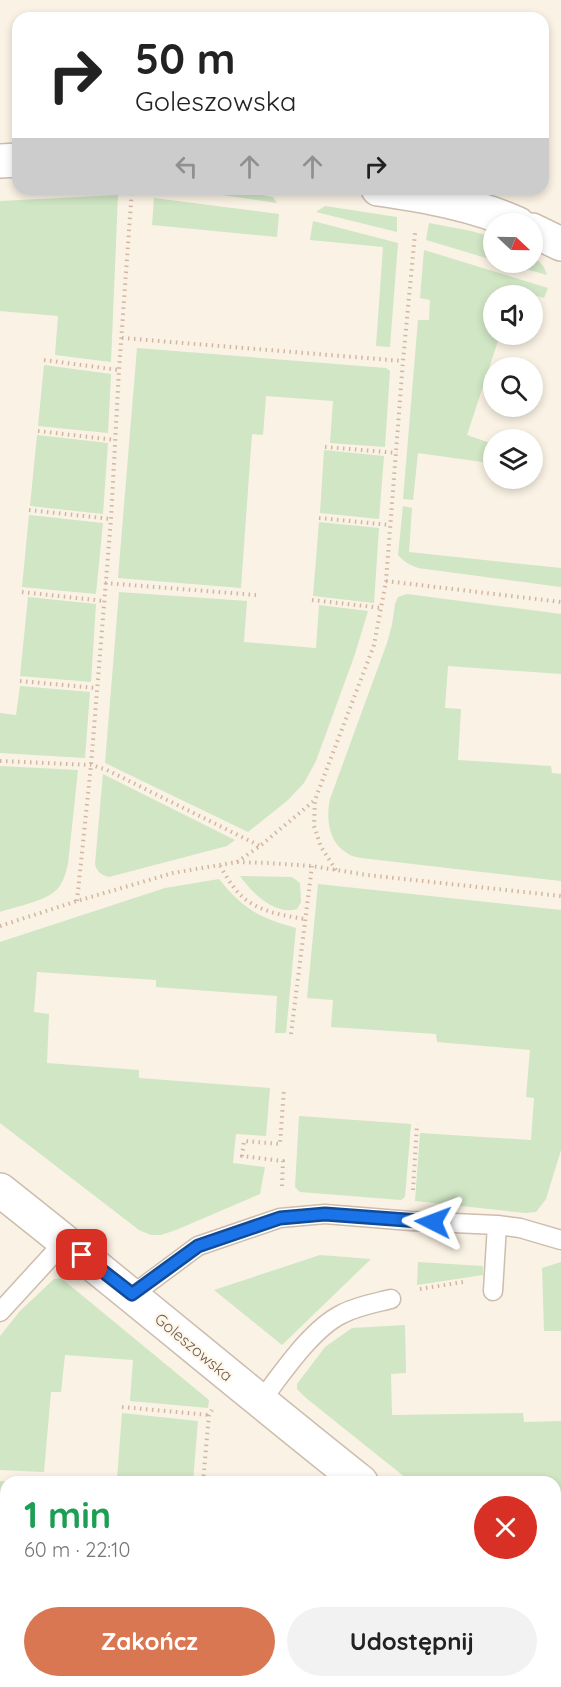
<!DOCTYPE html>
<html lang="pl">
<head>
<meta charset="utf-8">
<style>
  :root { --surface:#fff; --page:#f2f2f2; --text:#222; --muted:#767676; --accent:#da7753 }
  body { margin:0; font-family:Quicksand,sans-serif; background:var(--page); color:var(--text); height:100vh; display:flex; flex-direction:column; font-size:22px; white-space:nowrap }
  * { box-sizing:border-box; margin:0 }
  p { font-size:20px; color:var(--muted) }
  .icon { flex:none; width:33px; height:33px; fill:none; stroke:currentColor; stroke-width:2; stroke-linecap:round; stroke-linejoin:round }
  .map { position:relative; flex:1; overflow:hidden }
  .sheet { position:absolute; left:0px; top:1476px; width:561px; height:212px; display:flex; flex-direction:column; background:var(--surface); border-radius:18px 18px 0 0; box-shadow:0 3px 9px #0003 }
  .sheet>* { flex:none }
  .hud { position:absolute; left:12px; top:12px; width:537px; height:183px; border-radius:18px; box-shadow:0 3px 9px #0003; background:#fff; color:var(--text); overflow:hidden }
  .needle { width:39px; rotate:112deg }
  .buttons { position:absolute; left:483px; top:213px; display:grid; gap:12px }
  .buttons a { display:grid; place-items:center; width:60px; height:60px; border-radius:50%; background:var(--surface); box-shadow:0 3px 9px #0003; font-size:30px }
  .pin { position:absolute; display:grid; place-items:center; width:51px; height:51px; color:#fff; margin:-26px; border-radius:12px; box-shadow:0 3px 9px #0006 }
  .me { position:absolute; width:66px; margin:-33px; rotate:273deg; stroke-linejoin:round; filter:drop-shadow(0 0 4px #0008) }
  .turn { display:flex; align-items:center; gap:21px; height:126px; padding:0 24px; font-size:27px }
  .turn .icon { width:78px; height:78px; stroke-width:2.5 }
  .turn b { display:block; font-size:42px; line-height:51px }
  .lanes { display:flex; align-items:center; height:57px; padding:0 24px; background:#0003; justify-content:center; gap:30px; direction:ltr }
  .lanes .off { opacity:.35 }
  .round { display:grid; place-items:center; flex:none; width:63px; height:63px; border-radius:32px; background:var(--page) }
  .head { display:flex; align-items:center; justify-content:space-between; height:102px; padding:0 24px }
  h1 { font-size:36px; font-weight:700; line-height:45px; color:#1e9e55 }
  .cta { display:flex; gap:12px; margin-top:auto; padding:12px 24px }
  .cta a { flex:1; height:69px; border-radius:36px; background:var(--accent); color:#fff; font-size:24px; font-weight:700; line-height:69px; text-align:center }
  .cta a+a { background:var(--page); color:var(--text) }
  .map>svg:first-child { display:block }
</style>
</head>
<body>
<div class="map">
<svg width="561" height="1687" viewBox="0 0 561 1687">
  <rect width="100%" height="100%" fill="#faf2e4"/>
  <!-- green -->
  <path fill="#d0e6c4" d="M 181,189 L 228,189 L 273,197 L 277,203 Z
    M 118,195 L 111,362 L 55,355 L 58,316 L 0,311 L 0,201 Z
    M 154,198 L 279,214 L 277,237 L 152,225 Z
    M 325,206 L 397,217 L 397,232 L 316,212 Z
    M 313,221 L 398,243 L 390,347 L 376,346 L 383,247 L 310,240 Z
    M 429,223 L 471,231 L 493,237 L 493,260 L 426,240 Z
    M 424,250 L 548,288 L 544,298 L 515,290 L 513,295 L 494,296 L 494,334 L 500,335 L 467,435 L 493,444 L 489,463 L 418,453 L 413,500 L 403,499 L 418,320 L 429,320 L 430,300 L 420,298 Z
    M 533,255 L 544,267 L 547,275 L 503,263 L 532,262 Z
    M 137,348 L 386,368 L 390,371 L 385,447 L 330,443 L 333,401 L 266,396 L 263,435 L 252,434 L 241,588 L 118,578 Z
    M 44,365 L 111,374 L 108,433 L 38,426 Z
    M 37,435 L 108,443 L 103,514 L 30,506 Z
    M 324,450 L 384,456 L 379,519 L 320,513 Z
    M 403,506 L 412,508 L 409,552 L 561,568 L 561,587 L 418,568 C 410,565 404,562 398,555 Z
    M 29,515 L 103,523 L 96,594 L 22,587 Z
    M 319,522 L 379,528 L 374,603 L 313,596 Z
    M 119,592 L 247,601 L 244,642 L 316,648 L 319,605 L 368,611 L 355,654 L 316,761 L 304,783 L 288,800 L 248,832 L 105,763 Z
    M 407,594 L 561,614 L 561,674 L 448,666 L 445,708 L 461,709 L 458,760 L 551,766 L 552,773 L 561,774 L 561,881 L 361,858 C 356,857 351,856 347,853 C 328,842 326,817 330,799 L 387,643 L 392,625 L 395,604 L 398,597 Z
    M 28,597 L 96,604 L 91,682 L 20,676 Z
    M 20,686 L 90,692 L 85,758 L 0,753 L 0,713 L 16,715 Z
    M 0,766 L 78,770 L 68,864 C 66,872 64,880 59,887 C 49,901 17,906 0,912 Z
    M 103,774 L 235,840 L 227,846 L 109,877 C 101,875 97,872 95,864 Z
    M 240,876 L 292,877 L 300,883 L 301,902 L 297,909 C 275,916 251,892 240,876 Z
    M 219,879 C 243,909 259,918 296,928 L 286,1033 L 275,1033 L 277,996 L 156,987 L 156,980 L 37,972 L 34,1012 L 49,1014 L 47,1063 L 139,1070 L 139,1078 L 270,1088 L 266,1136 L 236,1134 L 233,1163 L 265,1167 L 260,1194 L 176,1230 L 161,1235 L 151,1235 L 139,1230 L 0,1123 L 0,942 L 165,888 Z
    M 318,884 L 561,910 L 561,1150 L 546,1199 L 536,1212 L 525,1213 L 415,1201 L 420,1133 L 531,1140 L 534,1098 L 526,1097 L 530,1050 L 437,1042 L 436,1034 L 331,1027 L 333,1000 L 307,998 Z
    M 299,1116 L 411,1124 L 405,1197 L 401,1200 L 300,1192 L 295,1187 Z
    M 320,1255 L 371,1259 L 282,1345 L 214,1290 Z
    M 418,1262 L 483,1266 L 483,1275 L 417,1285 Z
    M 561,1262 L 561,1331 L 544,1331 L 542,1268 Z
    M 61,1278 L 209,1400 L 208,1408 L 130,1401 L 133,1360 L 65,1355 L 61,1392 L 51,1392 L 44,1472 L 0,1470 L 0,1336 L 20,1311 L 54,1279 Z
    M 405,1325 L 406,1373 L 391,1374 L 392,1415 L 523,1413 L 524,1422 L 561,1421 L 561,1499 L 555,1499 L 555,1482 L 411,1482 L 306,1398 L 297,1389 L 297,1384 L 325,1347 L 352,1328 Z
    M 122,1413 L 198,1421 L 193,1482 L 117,1479 Z
    M 0,1481 L 12,1482 L 6,1482 L 6,1627 L 0,1626 Z
    M 0,1638 L 6,1638 L 6,1682 L 29,1682 L 21,1687 L 0,1687 Z
    M 348,1682 L 440,1682 L 440,1687 L 348,1687 Z"/>
  <g fill="none" stroke-linecap="round" stroke-linejoin="round">
    <!-- lane casing -->
    <g stroke="#cdbdae" stroke-width="21">
      <path id="lane" d="M 493,1291 L 497,1225
        M 132,1295 L 198,1246 L 280,1218 L 325,1214 L 411,1221 L 497,1225 L 520,1228 L 561,1240
        M 0,1312 L 65,1241
        M 260,1402 C 281,1375 311,1329 342,1314 C 357,1306 375,1303 391,1299
        M 182,1687 L 182,1682"/>
    </g>
    <!-- street casing -->
    <g stroke="#cdbdae" stroke-width="36">
      <path id="street" d="M 0,161 L 18,160
        M 378,189 C 426,196 474,204 518,224
        M 532,230 L 561,244
        M 0,1190 C 122,1286 240,1386 361,1482
        M 456,1682 L 456,1687
        M 96,1687 L 105,1682"/>
    </g>
    <!-- path -->
    <path stroke="#d2b6a2" stroke-width="4" stroke-dasharray="1.5 4.5" stroke-linecap="butt" d="M 122,338 L 403,361
      M 44,360 L 119,370
      M 38,431 L 115,440
      M 325,447 L 397,453
      M 29,510 L 111,519
      M 319,518 L 390,525
      M 386,581 L 561,602
      M 105,583 L 256,595
      M 22,592 L 104,601
      M 312,600 L 382,608
      M 20,681 L 96,688
      M 0,761 L 91,765 L 107,770 L 260,846
      M 237,862 L 260,846 L 315,800
      M 220,866 C 224,872 228,880 233,886 C 249,910 279,915 305,919
      M 336,870 L 321,847 L 314,826 L 315,800 L 374,645 L 386,581 L 403,361 L 415,233
      M 77,901 L 91,765 L 111,519 L 119,370 L 132,189
      M 0,926 L 77,901 L 173,873 L 237,862 L 267,863 L 312,866 L 367,875 L 561,896
      M 291,1034 L 312,866
      M 282,1186 L 283,1161 L 242,1156 L 244,1141 L 280,1144 L 284,1089
      M 413,1190 L 417,1124
      M 420,1289 L 463,1282
      M 122,1407 L 209,1415
      M 203,1482 L 209,1415 L 212,1410
      M 555,1504 L 561,1504
      M 0,1632 L 6,1633
      M 223,1687 L 223,1682
      M 342,1687 L 342,1682"/>
    <!-- lane -->
    <use href="#lane" stroke="#fff" stroke-width="18"/>
    <!-- street -->
    <use href="#street" stroke="#fff" stroke-width="33"/>
  </g>
  <g fill="none" stroke-linecap="round" stroke-linejoin="round">
    <!-- route casing -->
    <g stroke="#114b97" stroke-width="15">
      <path id="route" d="M 82,1255 L 132,1294 L 198,1246 L 280,1218 L 325,1214 L 433,1222"/>
    </g>
    <!-- route -->
    <use href="#route" stroke="#1a73e8" stroke-width="10"/>
  </g>
  <g text-anchor="middle" dominant-baseline="central" stroke-width="4.5" stroke-linejoin="round" paint-order="stroke">
    <!-- street labels -->
    <g font-size="16" fill="#705a4c" stroke="#fdf7ea">
      <text transform="translate(194 1347) rotate(40)">Goleszowska</text>
    </g>
  </g>
</svg>
<div class="buttons">
<a><svg class="needle" viewBox="-14 -14 28 28"><path d="M0-13l5 13h-10z" fill="#e53935"/><path d="M0 13l5-13h-10z" fill="#767676"/></svg></a>
<a><svg class="icon" aria-label="sound" viewBox="0 0 24 24"><path d="M4 9h4l5-4v14l-5-4H4zM17 9q2 3 0 6"/></svg></a>
<a><svg class="icon" aria-label="search" viewBox="0 0 24 24"><circle cx="10" cy="10" r="6"/><path d="M15 15l6 6"/></svg></a>
<a><svg class="icon" aria-label="layers" viewBox="0 0 24 24"><path d="M12 4l9 5-9 5-9-5zM3 14l9 5 9-5"/></svg></a>
</div>
<div class="pin" style="left:82px;top:1255px;background:#d93025"><svg class="icon" aria-label="arrive" viewBox="0 0 24 24"><path d="M6 21V4h12l-3 4 3 4H6"/></svg></div>
<svg class="me" style="left:433px;top:1222px" viewBox="-20 -20 40 40"><path d="M0-17L14 15 0 8-14 15z" fill="#1a73e8" stroke="#fff" stroke-width="4"/></svg>
<div class="hud">
<div class="turn"><svg class="icon" aria-label="right" viewBox="0 0 24 24"><path d="M7 20v-9h11M14 6l5 5-5 5"/></svg><div><b>50 m</b>Goleszowska</div></div>
<div class="lanes"><svg class="icon off" aria-label="left" viewBox="0 0 24 24"><path d="M17 20v-9H6M10 6l-5 5 5 5"/></svg><svg class="icon off" aria-label="ahead" viewBox="0 0 24 24"><path d="M12 20V5M6 11l6-6 6 6"/></svg><svg class="icon off" aria-label="ahead" viewBox="0 0 24 24"><path d="M12 20V5M6 11l6-6 6 6"/></svg><svg class="icon" aria-label="right" viewBox="0 0 24 24"><path d="M7 20v-9h11M14 6l5 5-5 5"/></svg></div>
</div>
<section class="sheet">
<div class="head"><div><h1>1 min</h1><p>60 m · 22:10</p></div><a class="round" style="background:#d93025;color:#fff"><svg class="icon" aria-label="close" viewBox="0 0 24 24"><path d="M6 6l12 12M18 6L6 18"/></svg></a></div>
<div class="cta"><a>Zakończ</a><a>Udostępnij</a></div>
</section>
</div>
</body>
</html>
